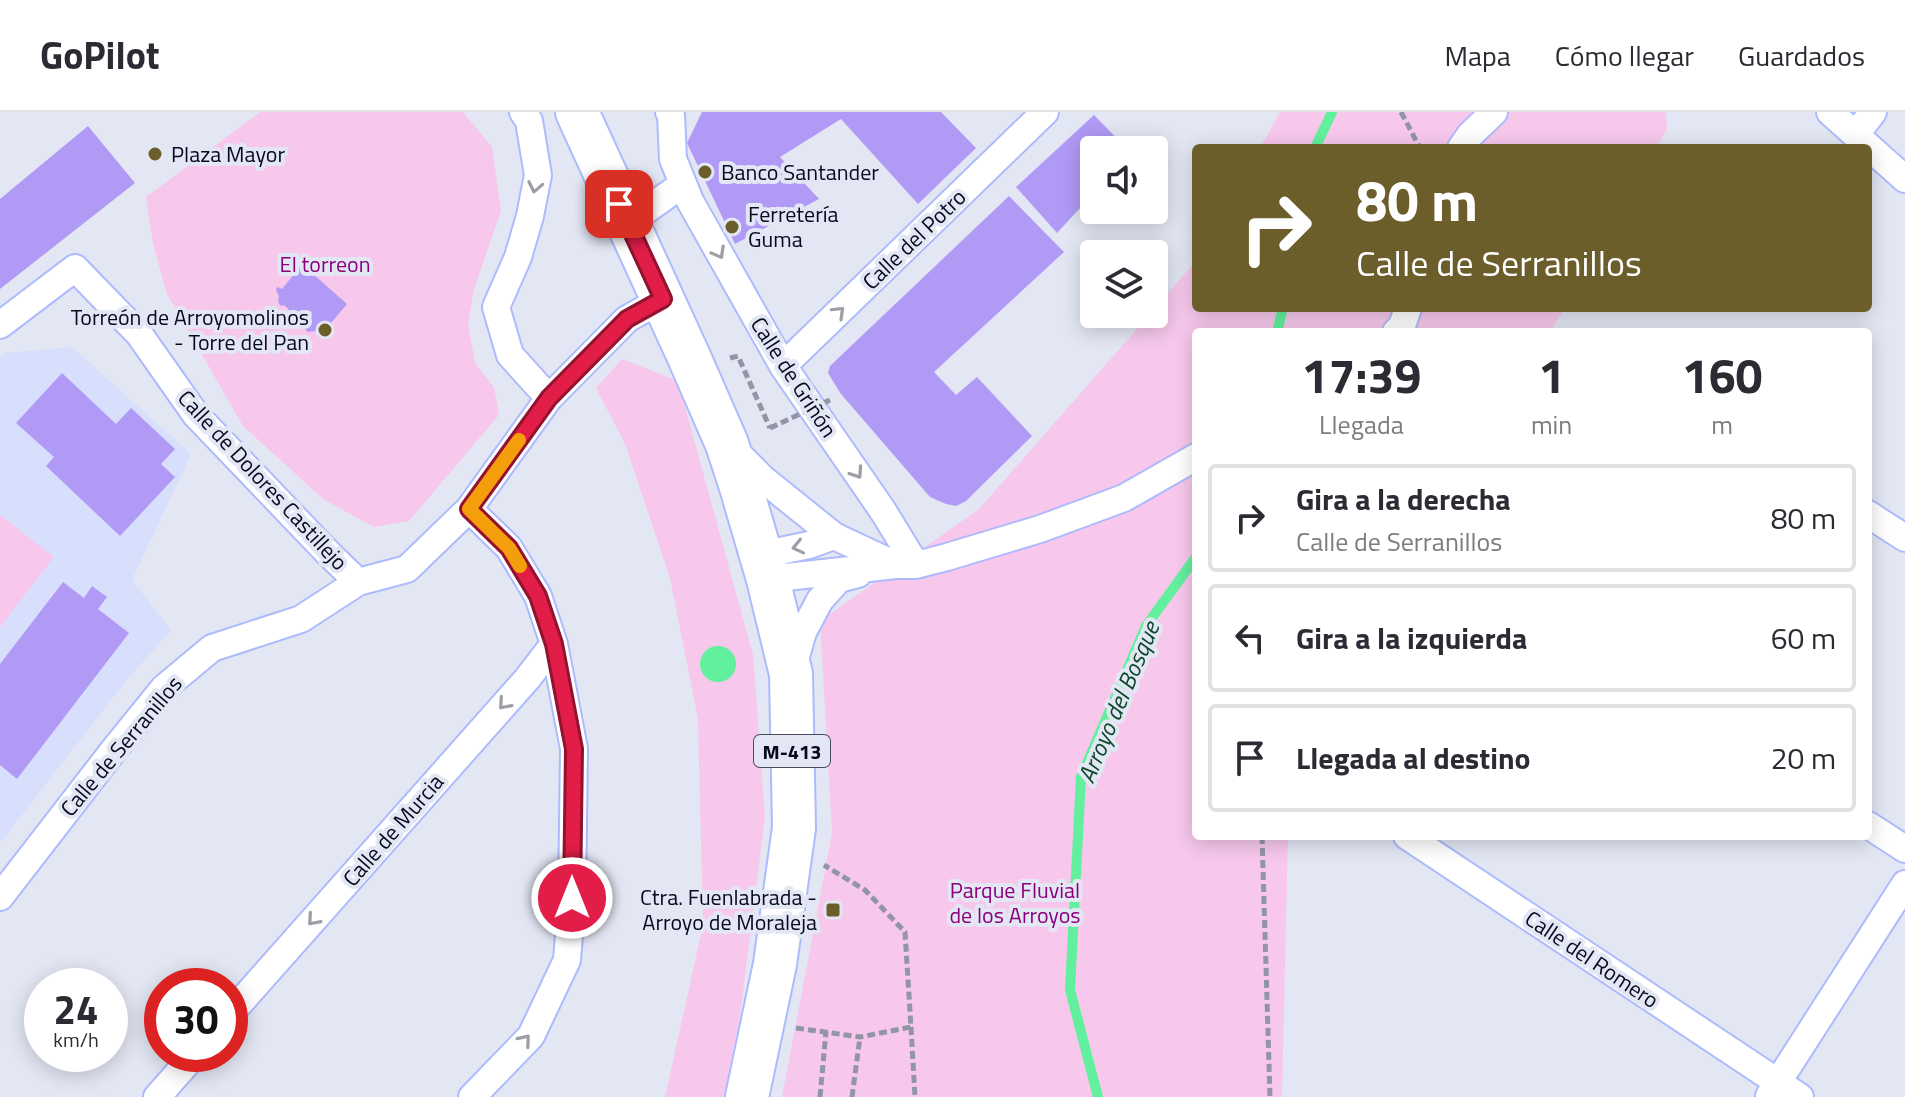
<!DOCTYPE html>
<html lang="es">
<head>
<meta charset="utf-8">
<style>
  :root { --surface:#fff; --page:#f2f2f3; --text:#2b2b33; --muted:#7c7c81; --line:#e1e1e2 }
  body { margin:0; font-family:"Titillium Web",sans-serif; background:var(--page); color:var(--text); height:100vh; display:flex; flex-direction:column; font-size:30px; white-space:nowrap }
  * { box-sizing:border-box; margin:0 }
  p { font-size:26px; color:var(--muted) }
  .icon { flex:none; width:44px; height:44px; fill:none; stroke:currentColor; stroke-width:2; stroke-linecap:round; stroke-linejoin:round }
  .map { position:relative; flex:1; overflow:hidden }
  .sheet { position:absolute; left:1192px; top:216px; width:680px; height:512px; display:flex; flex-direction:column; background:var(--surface); border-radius:8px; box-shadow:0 4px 20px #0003 }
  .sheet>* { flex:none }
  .top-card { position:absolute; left:1192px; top:32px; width:680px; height:168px; border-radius:8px; box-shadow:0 4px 20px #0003; background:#6c5e2b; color:#fff; overflow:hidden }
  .controls { position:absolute; left:1080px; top:24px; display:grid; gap:16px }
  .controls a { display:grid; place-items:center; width:88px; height:88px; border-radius:8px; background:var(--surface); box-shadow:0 4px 20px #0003; font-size:40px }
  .speed { position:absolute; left:24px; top:856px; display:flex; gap:16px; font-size:40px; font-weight:700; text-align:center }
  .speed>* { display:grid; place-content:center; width:104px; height:104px; border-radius:50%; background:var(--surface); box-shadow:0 4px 20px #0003; line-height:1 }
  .speed small { font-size:20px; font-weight:400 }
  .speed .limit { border:12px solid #d22; background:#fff; color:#111 }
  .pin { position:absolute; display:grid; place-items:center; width:68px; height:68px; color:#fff; margin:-34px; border-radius:16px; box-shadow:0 4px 12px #0006 }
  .me { position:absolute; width:88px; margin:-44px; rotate:0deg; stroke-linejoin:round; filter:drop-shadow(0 0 6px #0008) }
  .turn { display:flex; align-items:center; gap:28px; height:168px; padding:0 32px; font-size:36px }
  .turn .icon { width:104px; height:104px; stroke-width:2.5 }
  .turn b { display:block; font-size:56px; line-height:68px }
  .eta { display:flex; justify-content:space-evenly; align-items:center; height:136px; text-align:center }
  .eta b { font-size:48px; font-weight:700; line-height:56px }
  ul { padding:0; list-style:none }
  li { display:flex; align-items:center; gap:24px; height:108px; margin:0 16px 12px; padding:0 16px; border:4px solid var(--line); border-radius:8px }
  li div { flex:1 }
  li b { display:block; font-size:30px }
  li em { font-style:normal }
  header { display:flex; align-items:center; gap:48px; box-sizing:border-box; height:112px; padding:0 40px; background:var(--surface); border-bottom:2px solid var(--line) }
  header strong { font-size:38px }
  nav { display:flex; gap:44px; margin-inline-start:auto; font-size:28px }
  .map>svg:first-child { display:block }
</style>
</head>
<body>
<header>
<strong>GoPilot</strong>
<nav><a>Mapa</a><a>Cómo llegar</a><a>Guardados</a></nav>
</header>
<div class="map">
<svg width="1905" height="985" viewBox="0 0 1905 985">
  <rect width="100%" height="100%" fill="#e3e7f4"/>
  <!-- built -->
  <path fill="#d8dffd" d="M 72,235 L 191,342 L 132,468 L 171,518 L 126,569 L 0,731 L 0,245 L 5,241 Z"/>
  <!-- green -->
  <path fill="#f7c8ec" d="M 260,0 L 463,0 L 492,35 L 501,99 L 474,177 L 468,212 L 475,251 L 494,275 L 499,303 L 409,409 L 374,415 L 323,387 L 243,314 L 167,182 L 153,132 L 146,85 Z
    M 1280,0 L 1666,0 L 1667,17 L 1656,36 L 1260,36 Z
    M 1196,149 L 1196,196 L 1565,196 L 1550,220 L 1196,220 L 1196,724 L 1288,724 L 1282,985 L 782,985 L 832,721 L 820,509 L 979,397 L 1150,202 L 1154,202 L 1154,197 Z
    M 622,247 L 678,269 L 753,543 L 765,705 L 740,904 L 724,985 L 665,985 L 703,813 L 698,607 L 670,466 L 625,332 L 596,276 Z
    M 0,403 L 54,445 L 0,515 Z"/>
  <!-- water -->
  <path fill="#63f09e" d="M700 552a18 18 0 1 1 36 0a18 18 0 1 1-36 0Z"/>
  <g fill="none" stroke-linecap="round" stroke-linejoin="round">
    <!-- stream -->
    <path stroke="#63f09e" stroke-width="10" d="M 1315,36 L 1332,0
      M 1277,220 L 1283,196
      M 1098,985 L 1070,878 L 1081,665 L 1146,514 L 1196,445"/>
  </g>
  <!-- building -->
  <path fill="#b199f6" d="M 702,0 L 941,0 L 976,36 L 918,92 L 841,7 L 780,45 L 819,87 L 735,132 L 687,31 Z
    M 1094,3 L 1128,38 L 1094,38 L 1094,81 L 1057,121 L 1016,75 Z
    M 88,14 L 135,71 L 0,177 L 0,87 Z
    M 1009,84 L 1064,140 L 934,260 L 956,283 L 977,265 L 1032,324 L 966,389 L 956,394 L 946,392 L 930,385 L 841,282 L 828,261 L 830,254 Z
    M 309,154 L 314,155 L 315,159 L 313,162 L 347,192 L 326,217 L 327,219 L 324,222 L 320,223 L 316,219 L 308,220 L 305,217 L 305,213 L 284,193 L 281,194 L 278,190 L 279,184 L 276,178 L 277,175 L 282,177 L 295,161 L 294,156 L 299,155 L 307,157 Z
    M 62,261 L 116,312 L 131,296 L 175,337 L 161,352 L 175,365 L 120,424 L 46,354 L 54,345 L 16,311 Z
    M 63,470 L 84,486 L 92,474 L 107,485 L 98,497 L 129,521 L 17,667 L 0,653 L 0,552 Z"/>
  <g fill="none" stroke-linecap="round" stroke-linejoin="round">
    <!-- street casing -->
    <g stroke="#adbbfc" stroke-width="30">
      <path id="street" d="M 523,0 L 529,9 L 538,63 L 530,104 L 518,145 L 496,195 L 510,243 L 549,286
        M 669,0 L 671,3 L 673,47 L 690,89 L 783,254 L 883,399 L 916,453
        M 1830,0 L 1905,67
        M 1856,22 L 1873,0
        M 1461,36 L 1470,23 L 1494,0
        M 628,111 L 683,72
        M 0,213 L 75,156 L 139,222 L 196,303 L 329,442 L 358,470
        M 1396,220 L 1402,214 L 1408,196
        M 783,254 L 1045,0
        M 734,338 L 763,367 L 834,424 L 896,453
        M 469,397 L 509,436 L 538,484 L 554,532 L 574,637 L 572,786 L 567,848 L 531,924 L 472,985
        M 1868,402 L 1905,426
        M 761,443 L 809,433 L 834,424
        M 768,467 L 896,453 L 916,453 L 947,445 L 1040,417 L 1124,386 L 1196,345
        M 793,555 L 803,520 L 820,488 L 839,467 L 858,462
        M 1868,713 L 1905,737
        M 1407,724 L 1800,985
        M 0,785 L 113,639 L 164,576 L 212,536 L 301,507 L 358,470 L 407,457 L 469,397 L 549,286 L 627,207 L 663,187
        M 230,902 L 527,567 L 554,532
        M 1769,984 L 1905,772
        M 157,985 L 195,942"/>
    </g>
    <!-- primary casing -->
    <g stroke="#adbbfc" stroke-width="46">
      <path id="primary" d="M 577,0 L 689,245 L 727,332 L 741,375 L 768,467 L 791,562 L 794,716 L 775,852 L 747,985"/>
    </g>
    <!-- path -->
    <path stroke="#9195a5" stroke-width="5" stroke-dasharray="8 4" stroke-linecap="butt" d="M 1401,0 L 1420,36
      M 730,246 L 738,244 L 770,316
      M 1262,724 L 1270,985
      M 911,915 L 915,985
      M 796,916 L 860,925 L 911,915 L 905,820 L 865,778 L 824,753
      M 820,985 L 826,919
      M 852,985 L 860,925"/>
    <!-- street -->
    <use href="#street" stroke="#fff" stroke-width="26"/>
    <!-- primary -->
    <use href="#primary" stroke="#fff" stroke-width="42"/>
    <!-- path-bridge -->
    <path stroke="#9195a5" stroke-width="5" stroke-dasharray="8 4" stroke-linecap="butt" d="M 770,316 L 830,288"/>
  </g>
  <!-- one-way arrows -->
  <defs><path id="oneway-chevron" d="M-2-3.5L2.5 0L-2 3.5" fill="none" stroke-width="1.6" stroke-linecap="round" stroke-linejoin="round" transform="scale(2)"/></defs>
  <g stroke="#9c9da5">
    <use href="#oneway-chevron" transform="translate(535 75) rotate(101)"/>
    <use href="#oneway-chevron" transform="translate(719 141) rotate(61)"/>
    <use href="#oneway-chevron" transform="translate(839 200) rotate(-44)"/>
    <use href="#oneway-chevron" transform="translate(857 361) rotate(56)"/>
    <use href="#oneway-chevron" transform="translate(798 435) rotate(167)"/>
    <use href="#oneway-chevron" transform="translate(504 592) rotate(131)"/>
    <use href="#oneway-chevron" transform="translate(313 808) rotate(131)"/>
    <use href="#oneway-chevron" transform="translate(525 928) rotate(-50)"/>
  </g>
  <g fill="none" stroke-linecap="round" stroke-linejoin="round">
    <!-- route casing -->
    <g stroke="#92132f" stroke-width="20">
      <path id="route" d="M 572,786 L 574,637 L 554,532 L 538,484 L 509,436 L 469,397 L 549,286 L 627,207 L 663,187 L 619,92"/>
    </g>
    <!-- route -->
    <use href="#route" stroke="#e11d48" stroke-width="14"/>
    <!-- slow -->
    <path stroke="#f59e0b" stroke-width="14" d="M 519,328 L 469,397 L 509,436 L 520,454"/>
  </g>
  <!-- markers -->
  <g fill="#6c5e2b" stroke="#e3e7f4" stroke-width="3">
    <circle cx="155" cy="42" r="8"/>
    <circle cx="705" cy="60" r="8"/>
    <circle cx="732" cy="115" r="8"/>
    <circle cx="325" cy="218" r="8"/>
    <rect x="825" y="790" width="16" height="16" rx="4"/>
  </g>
  <g text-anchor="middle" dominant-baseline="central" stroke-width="8" stroke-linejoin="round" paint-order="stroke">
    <!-- shield labels -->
    <rect fill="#e3e7f4" stroke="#494c5f" stroke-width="2" x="754" y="623" width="76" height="32" rx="6"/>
    <g font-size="20" font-weight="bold" fill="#07091f">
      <text x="792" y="639">M-413</text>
    </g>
    <!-- poi labels -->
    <g font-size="22" fill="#07091f" stroke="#e3e7f4" text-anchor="start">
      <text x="171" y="42">Plaza Mayor</text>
      <text x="721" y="60">Banco Santander</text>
      <text x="748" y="102">Ferretería<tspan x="748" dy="25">Guma</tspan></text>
      <text x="309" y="205" text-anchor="end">Torreón de Arroyomolinos<tspan x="309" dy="25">- Torre del Pan</tspan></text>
      <text x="817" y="785" text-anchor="end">Ctra. Fuenlabrada -<tspan x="817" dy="25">Arroyo de Moraleja</tspan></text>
    </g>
    <!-- street labels -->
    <g font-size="22" fill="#07091f" stroke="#e3e7f4">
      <text transform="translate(914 127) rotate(-44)">Calle del Potro</text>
      <text transform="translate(794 265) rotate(57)">Calle de Griñón</text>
      <text transform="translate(263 368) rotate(47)">Calle de Dolores Castillejo</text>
      <text transform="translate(121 634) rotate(-50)">Calle de Serranillos</text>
      <text transform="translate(393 718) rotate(-49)">Calle de Murcia</text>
      <text transform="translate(1592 847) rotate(34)">Calle del Romero</text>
    </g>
    <!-- park labels -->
    <g font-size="22" fill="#8d007c" stroke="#e3e7f4">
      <text x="325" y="152">El torreon</text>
      <text x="1015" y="778">Parque Fluvial<tspan x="1015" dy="25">de los Arroyos</tspan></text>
    </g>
    <!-- water labels -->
    <g font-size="24" font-style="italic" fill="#094526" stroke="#e3e7f4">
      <text transform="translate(1118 590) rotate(-67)">Arroyo del Bosque</text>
    </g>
  </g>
</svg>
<div class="controls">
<a><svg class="icon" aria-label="sound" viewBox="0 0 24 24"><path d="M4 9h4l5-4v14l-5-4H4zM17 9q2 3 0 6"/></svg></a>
<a><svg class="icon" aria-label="layers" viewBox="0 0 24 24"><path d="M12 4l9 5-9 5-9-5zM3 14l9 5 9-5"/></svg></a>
</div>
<div class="speed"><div>24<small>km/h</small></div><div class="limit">30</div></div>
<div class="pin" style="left:619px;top:92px;background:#d93025"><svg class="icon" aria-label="arrive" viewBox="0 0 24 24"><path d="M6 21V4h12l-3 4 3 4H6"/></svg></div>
<svg class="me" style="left:572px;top:786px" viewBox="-20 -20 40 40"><circle r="17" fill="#e11d48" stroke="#fff" stroke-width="3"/><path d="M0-11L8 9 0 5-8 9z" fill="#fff"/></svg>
<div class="top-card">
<div class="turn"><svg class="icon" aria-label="right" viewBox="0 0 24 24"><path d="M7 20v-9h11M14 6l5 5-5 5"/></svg><div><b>80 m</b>Calle de Serranillos</div></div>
</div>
<section class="sheet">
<div class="eta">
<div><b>17:39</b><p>Llegada</p></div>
<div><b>1</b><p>min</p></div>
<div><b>160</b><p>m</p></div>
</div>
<ul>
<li><svg class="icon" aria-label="right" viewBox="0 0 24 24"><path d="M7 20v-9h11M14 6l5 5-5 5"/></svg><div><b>Gira a la derecha</b><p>Calle de Serranillos</p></div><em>80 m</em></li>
<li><svg class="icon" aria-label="left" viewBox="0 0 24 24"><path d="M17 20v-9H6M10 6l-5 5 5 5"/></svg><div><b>Gira a la izquierda</b></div><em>60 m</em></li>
<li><svg class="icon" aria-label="arrive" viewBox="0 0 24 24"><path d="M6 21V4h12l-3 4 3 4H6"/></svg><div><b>Llegada al destino</b></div><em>20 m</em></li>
</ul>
</section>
</div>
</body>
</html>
